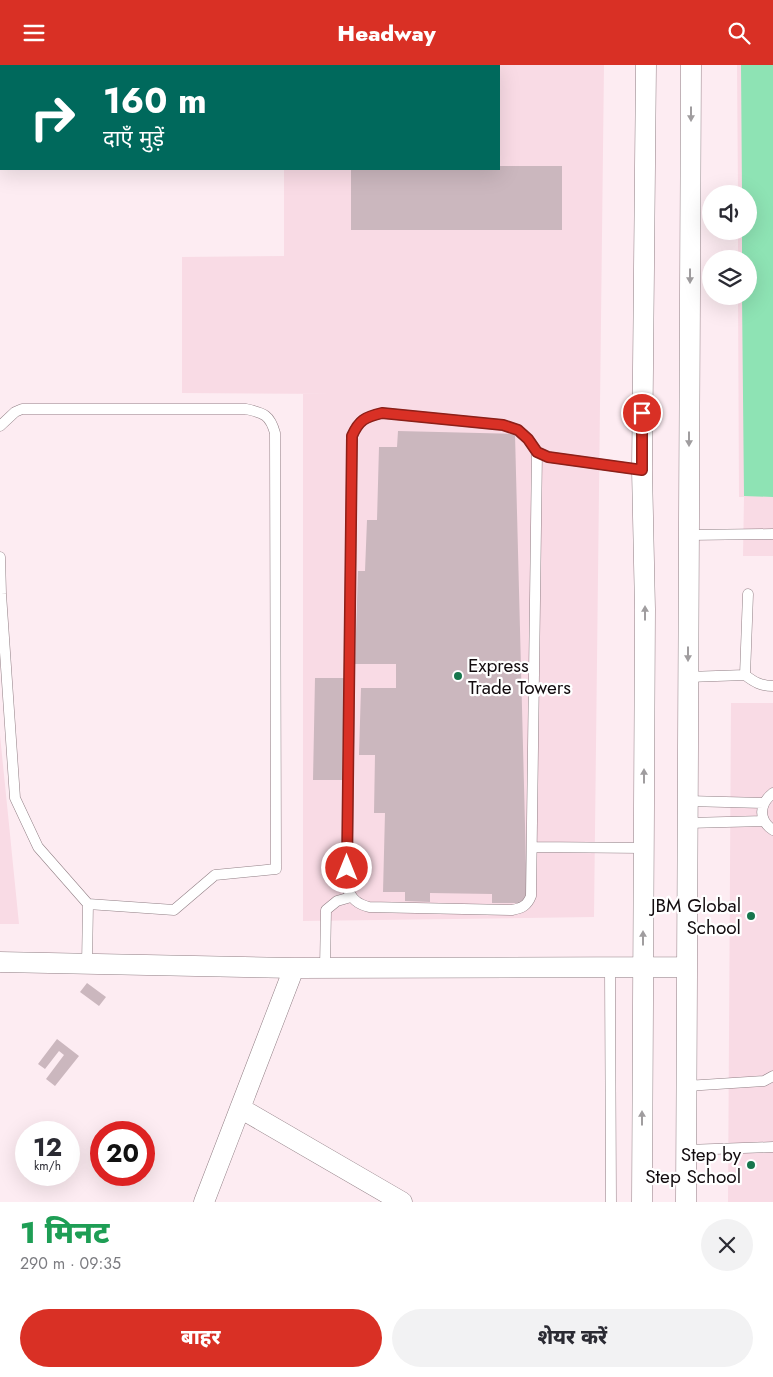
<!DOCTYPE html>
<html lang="hi">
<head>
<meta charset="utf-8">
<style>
  :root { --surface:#fff; --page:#f2f2f3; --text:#2b2b33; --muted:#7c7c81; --accent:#d93025 }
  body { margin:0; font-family:Jost,"Noto Sans Devanagari",sans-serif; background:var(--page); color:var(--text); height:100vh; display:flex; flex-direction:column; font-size:19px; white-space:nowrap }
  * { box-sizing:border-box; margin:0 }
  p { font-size:16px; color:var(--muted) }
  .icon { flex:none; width:28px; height:28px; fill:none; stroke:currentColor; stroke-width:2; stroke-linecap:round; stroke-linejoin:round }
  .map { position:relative; height:1137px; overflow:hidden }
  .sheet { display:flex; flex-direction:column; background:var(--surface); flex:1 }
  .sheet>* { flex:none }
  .hud { position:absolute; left:0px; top:0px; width:500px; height:105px; box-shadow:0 5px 20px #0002; background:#00695c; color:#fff; overflow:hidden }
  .controls { position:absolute; left:702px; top:120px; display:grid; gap:10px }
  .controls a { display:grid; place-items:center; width:55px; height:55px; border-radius:50%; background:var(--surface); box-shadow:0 5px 20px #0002; font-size:25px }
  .speed { position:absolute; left:15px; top:1056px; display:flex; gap:10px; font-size:25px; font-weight:700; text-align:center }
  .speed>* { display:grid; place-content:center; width:65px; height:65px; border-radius:50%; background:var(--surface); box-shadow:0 5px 20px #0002; line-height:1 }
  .speed small { font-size:12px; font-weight:400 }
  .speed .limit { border:8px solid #d22; background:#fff; color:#111 }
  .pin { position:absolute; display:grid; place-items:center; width:42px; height:42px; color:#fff; margin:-21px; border:2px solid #fff; border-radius:50%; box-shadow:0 1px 5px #0007 }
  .me { position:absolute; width:55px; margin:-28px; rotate:0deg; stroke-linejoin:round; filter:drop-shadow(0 0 4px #0008) }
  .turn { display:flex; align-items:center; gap:18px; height:105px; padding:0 20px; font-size:22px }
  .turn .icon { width:65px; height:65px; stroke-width:2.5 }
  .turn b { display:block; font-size:35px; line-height:42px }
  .round { display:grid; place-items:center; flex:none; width:52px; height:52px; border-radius:26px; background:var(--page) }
  .overview { display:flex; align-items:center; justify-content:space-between; height:85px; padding:0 20px }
  h1 { font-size:30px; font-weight:800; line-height:38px; color:#1e9e55 }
  .primary-button { display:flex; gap:10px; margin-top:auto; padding:10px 20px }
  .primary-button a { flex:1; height:58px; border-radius:30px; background:var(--accent); color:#fff; font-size:20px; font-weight:800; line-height:58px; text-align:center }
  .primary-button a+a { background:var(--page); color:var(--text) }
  header { display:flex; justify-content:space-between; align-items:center; height:65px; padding:0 20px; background:var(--accent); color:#fff; font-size:22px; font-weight:800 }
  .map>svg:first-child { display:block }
</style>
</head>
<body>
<header><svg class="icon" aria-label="menu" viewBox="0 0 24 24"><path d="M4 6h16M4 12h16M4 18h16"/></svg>Headway<svg class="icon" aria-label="search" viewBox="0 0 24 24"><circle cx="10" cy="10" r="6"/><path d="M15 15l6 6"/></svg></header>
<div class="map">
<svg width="773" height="1137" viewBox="0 0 773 1137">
  <rect width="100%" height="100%" fill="#fdecf2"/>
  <!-- built -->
  <path fill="#f9dbe5" d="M 219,0 L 604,0 L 594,852 L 303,856 L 303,329 L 331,329 L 182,328 L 182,192 L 284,191 L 284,104 L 499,104 L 499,1 Z
    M 737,0 L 773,0 L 773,491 L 743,491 L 744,432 L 739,432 L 738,231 L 749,231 L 749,194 L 738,194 L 738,166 L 749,166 L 749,129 L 738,129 Z
    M 731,638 L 773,638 L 773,1137 L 728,1137 Z
    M 0,670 L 19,859 L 0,859 Z"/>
  <!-- green -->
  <path fill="#8ee3b4" d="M 741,0 L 773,0 L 773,432 L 744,431 L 742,231 L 749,231 L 749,194 L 742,194 L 742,166 L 749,166 L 749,129 L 742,129 Z"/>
  <!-- building -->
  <path fill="#cbb7be" d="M 499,101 L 562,101 L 562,165 L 351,165 L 351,104 L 499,104 Z
    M 398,366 L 515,369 L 527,838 L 492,838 L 492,829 L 430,828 L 430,837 L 405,836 L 405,827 L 383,827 L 385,748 L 374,748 L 375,690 L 359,690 L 361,623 L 396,623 L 396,599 L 355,599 L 358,506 L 365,506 L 367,455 L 377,455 L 379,382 L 397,382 Z
    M 315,613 L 344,613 L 342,715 L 313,715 Z
    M 87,918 L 106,932 L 99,941 L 80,927 Z
    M 57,974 L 79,991 L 55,1021 L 46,1014 L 64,990 L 59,986 L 45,1004 L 38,999 Z"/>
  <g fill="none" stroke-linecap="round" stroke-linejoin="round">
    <!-- service casing -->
    <g stroke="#917f85" stroke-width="11">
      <path id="service" d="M 0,361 L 15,347 L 22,344 L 246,344 C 264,348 270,350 275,368 L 276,804 L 215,810 L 174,845 L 88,839 L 38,782 L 15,733 L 1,529 L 0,492
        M 537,387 L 531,831 C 527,841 522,843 512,845 L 369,842 C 357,839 352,834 347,823 L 352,371 C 359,355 365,352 382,348 L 503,360 L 518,365 L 528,374 L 537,387 L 548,392 L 642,405
        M 689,470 L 773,469
        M 748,529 L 745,610 C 754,617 761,621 773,621
        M 688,612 L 745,610
        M 773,728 C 759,739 758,755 773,765
        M 688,736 L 763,738
        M 688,758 L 764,756
        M 532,782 L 644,783
        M 87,899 L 88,839
        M 610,902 L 611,1137
        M 325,903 L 326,845 L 337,836 L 351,832
        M 686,1021 L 764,1016 L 773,1011
        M 686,1085 L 773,1082"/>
    </g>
    <!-- minor casing -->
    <g stroke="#917f85" stroke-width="21">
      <path id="minor" d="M 0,897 L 294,903 L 687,902
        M 240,1043 L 402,1137
        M 204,1137 L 294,903
        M 642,1137 L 645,544 L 642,405 L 646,0
        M 686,1137 L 691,0"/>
    </g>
    <!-- service -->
    <use href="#service" stroke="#fff" stroke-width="10"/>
    <!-- minor -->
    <use href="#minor" stroke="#fff" stroke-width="20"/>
  </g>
  <!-- one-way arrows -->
  <defs><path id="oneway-solid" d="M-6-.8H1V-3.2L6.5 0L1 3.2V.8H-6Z" transform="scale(1.25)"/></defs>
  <g fill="#a09d9f">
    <use href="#oneway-solid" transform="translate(691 49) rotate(90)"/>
    <use href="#oneway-solid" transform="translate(690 211) rotate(90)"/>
    <use href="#oneway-solid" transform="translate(689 374) rotate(90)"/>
    <use href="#oneway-solid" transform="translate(645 548) rotate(-90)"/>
    <use href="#oneway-solid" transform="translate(688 589) rotate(90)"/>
    <use href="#oneway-solid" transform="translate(644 711) rotate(-90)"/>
    <use href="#oneway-solid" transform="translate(643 873) rotate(-90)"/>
    <use href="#oneway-solid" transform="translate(642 1053) rotate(-90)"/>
  </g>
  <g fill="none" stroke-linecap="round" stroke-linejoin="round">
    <!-- route casing -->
    <g stroke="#8d1f18" stroke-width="12">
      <path id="route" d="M 347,803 L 352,371 C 359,355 365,352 382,348 L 503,360 L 518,365 L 528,374 L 537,387 L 548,392 L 642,405 L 642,348"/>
    </g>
    <!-- route -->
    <use href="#route" stroke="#d93025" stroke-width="9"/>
  </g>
  <!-- markers -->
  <g fill="#17764d" stroke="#fff" stroke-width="2">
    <circle cx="458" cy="611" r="5"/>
    <circle cx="751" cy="851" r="5"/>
    <circle cx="751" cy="1100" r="5"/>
  </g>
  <g text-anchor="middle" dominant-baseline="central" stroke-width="4.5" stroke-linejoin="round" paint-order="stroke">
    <!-- poi labels -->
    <g font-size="19" fill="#120b0e" stroke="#fff" text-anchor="end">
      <text x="468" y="600" text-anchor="start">Express<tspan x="468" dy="22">Trade Towers</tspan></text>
      <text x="741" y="840">JBM Global<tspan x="741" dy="22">School</tspan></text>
      <text x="741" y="1089">Step by<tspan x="741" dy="22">Step School</tspan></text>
    </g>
  </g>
</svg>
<div class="controls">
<a><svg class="icon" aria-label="sound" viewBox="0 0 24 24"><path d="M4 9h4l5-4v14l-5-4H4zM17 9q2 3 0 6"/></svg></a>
<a><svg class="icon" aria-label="layers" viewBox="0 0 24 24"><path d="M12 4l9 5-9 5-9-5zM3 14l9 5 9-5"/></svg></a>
</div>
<div class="speed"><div>12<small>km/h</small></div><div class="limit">20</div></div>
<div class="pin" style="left:642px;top:348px;background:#d93025"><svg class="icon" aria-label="arrive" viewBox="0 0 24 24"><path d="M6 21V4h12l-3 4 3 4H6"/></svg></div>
<svg class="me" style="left:347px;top:803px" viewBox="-20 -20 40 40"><circle r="17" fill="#d93025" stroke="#fff" stroke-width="3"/><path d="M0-11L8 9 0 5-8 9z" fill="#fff"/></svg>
<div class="hud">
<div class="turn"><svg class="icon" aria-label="right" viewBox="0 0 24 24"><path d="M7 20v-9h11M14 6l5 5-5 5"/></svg><div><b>160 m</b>दाएँ मुड़ें</div></div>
</div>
</div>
<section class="sheet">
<div class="overview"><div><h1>1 मिनट</h1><p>290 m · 09:35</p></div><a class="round"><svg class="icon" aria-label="close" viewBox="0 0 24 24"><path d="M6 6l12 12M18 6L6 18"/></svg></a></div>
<div class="primary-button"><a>बाहर</a><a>शेयर करें</a></div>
</section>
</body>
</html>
